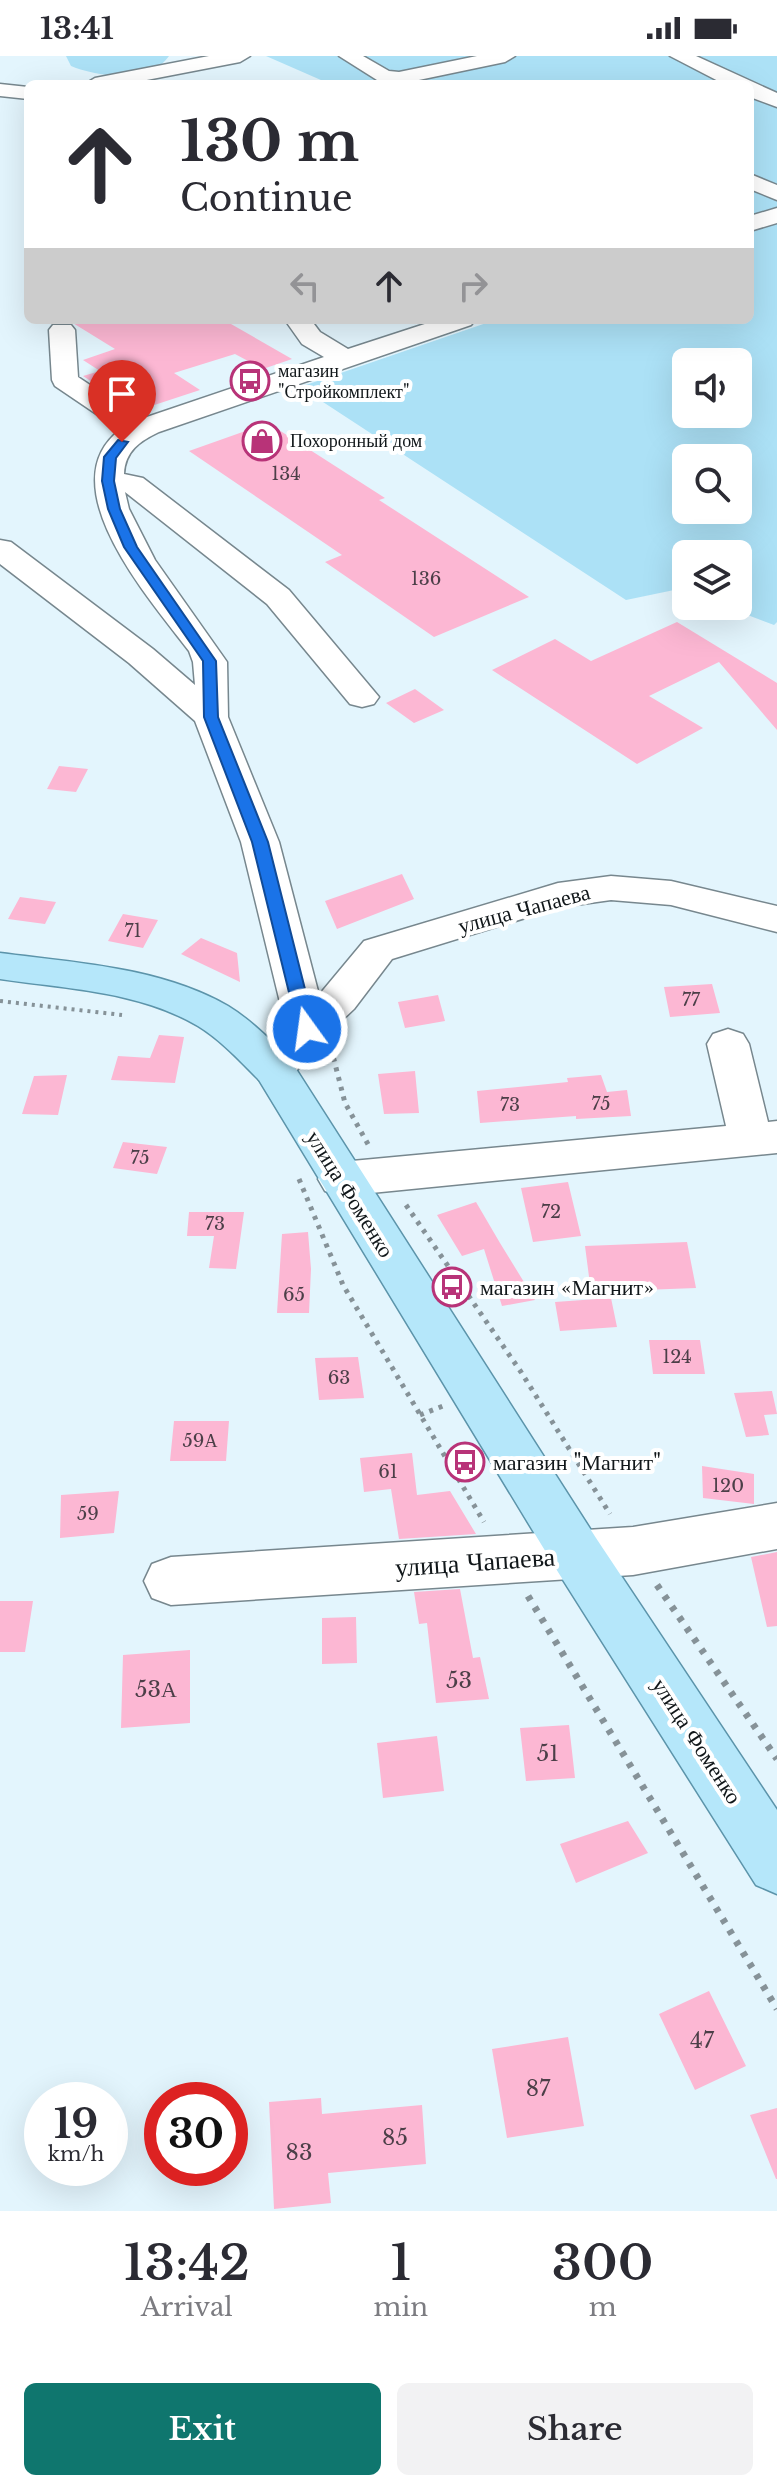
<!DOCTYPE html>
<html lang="en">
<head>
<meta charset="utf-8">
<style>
  :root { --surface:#fff; --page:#f2f2f3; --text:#2b2b33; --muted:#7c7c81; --accent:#0f766e }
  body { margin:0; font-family:"Libre Baskerville",serif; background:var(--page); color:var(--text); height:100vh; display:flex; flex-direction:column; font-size:30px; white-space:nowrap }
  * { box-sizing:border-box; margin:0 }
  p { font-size:26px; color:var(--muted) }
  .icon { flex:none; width:44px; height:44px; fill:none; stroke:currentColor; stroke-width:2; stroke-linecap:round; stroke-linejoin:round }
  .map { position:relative; height:2155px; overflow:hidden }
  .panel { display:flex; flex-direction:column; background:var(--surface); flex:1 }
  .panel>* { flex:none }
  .hud { position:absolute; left:24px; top:24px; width:730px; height:244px; border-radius:12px; box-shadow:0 8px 32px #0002; background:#fff; color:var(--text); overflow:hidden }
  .buttons { position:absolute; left:672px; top:292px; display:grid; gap:16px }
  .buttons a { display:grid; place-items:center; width:80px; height:80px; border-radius:12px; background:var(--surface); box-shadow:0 8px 32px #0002; font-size:40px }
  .speed { position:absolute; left:24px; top:2026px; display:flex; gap:16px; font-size:40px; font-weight:700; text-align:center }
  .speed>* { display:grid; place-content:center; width:104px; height:104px; border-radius:50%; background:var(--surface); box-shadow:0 8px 32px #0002; line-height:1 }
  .speed small { font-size:20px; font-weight:400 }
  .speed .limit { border:12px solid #d22; background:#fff; color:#111 }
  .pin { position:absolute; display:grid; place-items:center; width:68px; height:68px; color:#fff; margin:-82px -34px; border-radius:50% 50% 50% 0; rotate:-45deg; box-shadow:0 0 8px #0007 }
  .pin .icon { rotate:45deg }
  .me { position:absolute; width:88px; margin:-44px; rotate:346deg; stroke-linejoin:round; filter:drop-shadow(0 0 6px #0008) }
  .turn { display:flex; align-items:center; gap:28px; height:168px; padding:0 24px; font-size:36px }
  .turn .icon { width:104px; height:104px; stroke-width:2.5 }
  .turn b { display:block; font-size:56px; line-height:68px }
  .lanes { display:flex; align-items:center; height:76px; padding:0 24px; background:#0003; justify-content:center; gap:40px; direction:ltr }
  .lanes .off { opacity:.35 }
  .eta { display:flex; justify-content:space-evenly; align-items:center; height:136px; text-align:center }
  .eta b { font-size:48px; font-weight:600; line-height:56px }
  .action { display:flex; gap:16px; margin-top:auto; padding:16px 24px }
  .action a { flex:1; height:92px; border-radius:12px; background:var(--accent); color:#fff; font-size:32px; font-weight:600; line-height:92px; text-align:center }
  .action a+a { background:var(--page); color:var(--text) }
  .status { display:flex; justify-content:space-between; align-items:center; height:56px; padding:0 40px; background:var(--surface); direction:ltr }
  .status svg { height:22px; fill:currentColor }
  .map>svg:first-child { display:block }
</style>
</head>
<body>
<div class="status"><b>13:41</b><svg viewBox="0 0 49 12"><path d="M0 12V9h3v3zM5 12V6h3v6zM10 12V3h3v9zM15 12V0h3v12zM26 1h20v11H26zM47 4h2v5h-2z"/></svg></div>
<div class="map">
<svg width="777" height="2155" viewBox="0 0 777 2155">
  <rect width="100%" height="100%" fill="#e3f5fd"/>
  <!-- green -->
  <path fill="#ace1f6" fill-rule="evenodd" d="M 66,0 L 169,0 C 150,28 97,21 71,10 Z
    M 266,0 L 777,0 L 777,566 L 774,569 L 724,550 L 738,550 L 738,498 L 686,498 L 686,536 L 679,533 L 626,544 L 300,331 L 495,264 L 750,264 L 750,28 L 330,28 ZM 686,306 L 738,306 L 738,358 L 686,358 ZM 686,402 L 738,402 L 738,454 L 686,454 Z"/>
  <!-- building -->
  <path fill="#fcb7d3" d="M 68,264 L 224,264 L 292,303 L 263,313 L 235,298 L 174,317 L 200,334 L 136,355 L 83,320 L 100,315 L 83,304 L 115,293 Z
    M 268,367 L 385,442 L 379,444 L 529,541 L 434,581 L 325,506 L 342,499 L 189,395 Z
    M 677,566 L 777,627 L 777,674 L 719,606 L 649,640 L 703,672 L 637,708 L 492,614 L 555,583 L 591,605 Z
    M 415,633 L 444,654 L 414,667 L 386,647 Z
    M 59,710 L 88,713 L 76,736 L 47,733 Z
    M 402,818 L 414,843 L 337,873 L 325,845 Z
    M 20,841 L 56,846 L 45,868 L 8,863 Z
    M 123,858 L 158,864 L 143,892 L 108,885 Z
    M 201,882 L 237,897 L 240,926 L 181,898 Z
    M 712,928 L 720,957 L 670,961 L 664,931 Z
    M 438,939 L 445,965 L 405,972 L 398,946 Z
    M 159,979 L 184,981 L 175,1027 L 111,1024 L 118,1000 L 150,1002 Z
    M 415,1015 L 419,1057 L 384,1058 L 378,1018 Z
    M 67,1019 L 58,1059 L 22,1058 L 34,1020 Z
    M 601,1019 L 607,1036 L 627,1034 L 631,1060 L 576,1063 L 576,1060 L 480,1067 L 477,1035 L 568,1026 L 567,1022 Z
    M 123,1086 L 167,1091 L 157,1118 L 113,1112 Z
    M 568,1126 L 581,1180 L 533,1186 L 521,1132 Z
    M 476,1146 L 500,1187 L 535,1244 L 502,1250 L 484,1193 L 462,1200 L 437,1159 Z
    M 189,1156 L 244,1156 L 236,1213 L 209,1212 L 214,1180 L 187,1180 Z
    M 308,1176 L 311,1213 L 309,1257 L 277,1257 L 282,1178 Z
    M 687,1186 L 696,1232 L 591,1236 L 585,1190 Z
    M 611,1242 L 617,1271 L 560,1275 L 555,1246 Z
    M 649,1284 L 700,1284 L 705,1318 L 653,1318 Z
    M 358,1301 L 364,1342 L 319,1344 L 315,1302 Z
    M 772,1335 L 777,1358 L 764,1359 L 769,1379 L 746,1381 L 734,1337 Z
    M 174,1365 L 229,1365 L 226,1405 L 170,1405 Z
    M 412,1397 L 417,1439 L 450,1435 L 476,1478 L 399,1483 L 391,1433 L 364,1436 L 360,1402 Z
    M 702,1410 L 754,1418 L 754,1448 L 703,1442 Z
    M 119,1435 L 114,1477 L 60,1482 L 61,1439 Z
    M 777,1496 L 777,1570 L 767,1571 L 751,1501 Z
    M 460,1533 L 473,1602 L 480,1601 L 489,1643 L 436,1647 L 427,1567 L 419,1568 L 414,1536 Z
    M 0,1545 L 33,1545 L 25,1596 L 0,1596 Z
    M 356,1561 L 357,1607 L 322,1608 L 322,1562 Z
    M 190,1594 L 190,1667 L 121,1672 L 123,1599 Z
    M 569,1669 L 575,1722 L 526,1725 L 520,1672 Z
    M 437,1680 L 444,1735 L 383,1742 L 377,1687 Z
    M 628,1765 L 648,1797 L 576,1827 L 560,1788 Z
    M 709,1935 L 746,2010 L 695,2034 L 659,1958 Z
    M 568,1981 L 584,2070 L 507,2082 L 492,1993 Z
    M 321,2042 L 322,2058 L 422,2049 L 426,2108 L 328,2117 L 331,2147 L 274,2153 L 269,2046 Z
    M 777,2052 L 777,2123 L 776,2123 L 750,2059 Z"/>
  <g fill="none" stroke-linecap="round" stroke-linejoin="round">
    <!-- minor casing -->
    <g stroke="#77878e" stroke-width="3">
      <path id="minor" d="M 209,0 L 250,0 L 240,6 L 126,28 L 85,28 L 95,22 Z
        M 339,0 L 363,0 L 389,15 L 399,16 L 477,0 L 515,0 L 505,6 L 414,25 L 416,28 L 377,24 Z
        M 670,0 L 696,0 L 777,37 L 777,51 L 750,41 L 750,28 L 724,28 Z
        M 0,28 L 28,31 L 28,43 L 0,40 Z
        M 750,118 L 777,129 L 777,144 L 750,133 Z
        M 777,152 L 777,167 L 750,175 L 750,160 Z
        M 285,264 L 311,264 L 320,276 L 348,293 L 437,264 L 475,264 L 471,269 L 159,376 C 140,385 125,395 124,418 L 143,422 L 289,534 L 379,641 L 374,648 L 362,651 L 350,648 L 267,548 L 125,436 L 129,453 L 155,504 L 227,606 L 228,661 L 279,786 L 319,939 L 364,885 L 558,827 L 611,820 L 671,825 L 777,850 L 777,876 L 671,849 L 611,844 L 561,851 L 392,903 L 354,953 L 322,983 L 289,1024 L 274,1028 L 259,1024 L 253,1013 L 286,971 L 241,786 L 195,665 L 129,607 L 0,508 L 0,484 L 11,486 L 153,593 L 195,629 L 193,606 L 189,595 C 151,545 48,429 120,374 L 55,330 L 52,324 L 49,274 L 53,269 L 71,269 L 75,274 L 78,321 L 141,363 L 324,301 L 302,288 Z
        M 728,973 L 743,978 L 749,988 L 768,1066 L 777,1065 L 777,1097 L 341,1140 L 325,1135 L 318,1123 L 325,1111 L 341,1106 L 726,1070 L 707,988 L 713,978 Z
        M 777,1447 L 777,1493 L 633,1519 L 171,1549 L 152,1542 L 144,1525 L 152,1508 L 171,1501 L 633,1471 Z"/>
    </g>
    <!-- major casing -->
    <g stroke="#5c94aa" stroke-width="3">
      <path id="major" d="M 0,897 C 76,907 160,911 228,950 C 251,964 270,984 289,1002 L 596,1482 L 777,1754 L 777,1838 L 756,1829 L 558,1516 L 259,1024 C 240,1005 221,984 198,970 C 139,935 67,933 0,923 Z"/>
    </g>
    <!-- path-far2 -->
    <path stroke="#869298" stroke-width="4" stroke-dasharray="3 5" stroke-linecap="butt" d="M 0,945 L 122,959"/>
    <!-- path-far1 -->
    <path stroke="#869298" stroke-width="5" stroke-dasharray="4 6" stroke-linecap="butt" d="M 331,992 L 345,1047 L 369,1090
      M 299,1123 L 343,1229 L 484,1466
      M 406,1149 L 521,1316 L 610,1458
      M 420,1359 L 443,1350"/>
    <!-- path -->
    <path stroke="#869298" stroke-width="7" stroke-dasharray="5 8" stroke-linecap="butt" d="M 657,1529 L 777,1703
      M 528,1540 L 777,1953"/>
    <!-- minor -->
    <use href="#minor" fill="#fff" fill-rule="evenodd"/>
    <!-- major -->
    <use href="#major" fill="#b5e7fa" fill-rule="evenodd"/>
  </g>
  <!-- route -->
  <path fill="#1a73e8" stroke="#114b97" stroke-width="2" d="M 118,384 L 128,386 L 116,402 L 114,425 L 120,453 L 137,491 L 216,605 L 218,661 L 268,786 L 315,973 L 313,977 L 301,977 L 298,973 L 252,786 L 204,661 L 203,605 L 124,491 L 108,453 L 102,425 L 104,401 Z"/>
  <!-- icons -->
  <defs>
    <g id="bus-ring" transform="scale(2)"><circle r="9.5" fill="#fff" stroke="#b83378" stroke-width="1.5"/><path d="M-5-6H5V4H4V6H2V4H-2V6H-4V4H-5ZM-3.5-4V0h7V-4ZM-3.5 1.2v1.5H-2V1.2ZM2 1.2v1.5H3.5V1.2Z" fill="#b83378"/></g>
    <g id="shop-ring" transform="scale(2)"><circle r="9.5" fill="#fff" stroke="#b83378" stroke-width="1.5"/><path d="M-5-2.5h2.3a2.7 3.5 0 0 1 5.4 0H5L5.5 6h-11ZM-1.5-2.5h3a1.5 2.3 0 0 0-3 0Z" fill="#b83378"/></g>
  </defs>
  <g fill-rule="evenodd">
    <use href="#bus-ring" x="250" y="325"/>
    <use href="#shop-ring" x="262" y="385"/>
    <use href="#bus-ring" x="452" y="1231"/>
    <use href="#bus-ring" x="465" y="1406"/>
  </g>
  <g text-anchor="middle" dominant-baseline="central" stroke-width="8" stroke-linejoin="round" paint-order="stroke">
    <!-- far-poi labels -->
    <g font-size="18" fill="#11171a" stroke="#fff" text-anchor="start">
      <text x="278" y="315">магазин<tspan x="278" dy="21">"Стройкомплект"</tspan></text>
      <text x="290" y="385">Похоронный дом</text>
    </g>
    <!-- number labels -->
    <g font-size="18" fill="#4c3f48">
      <text x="286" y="418">134</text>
      <text x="426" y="523">136</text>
      <text x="133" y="875">71</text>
      <text x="691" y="944">77</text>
      <text x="601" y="1048">75</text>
      <text x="510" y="1049">73</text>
      <text x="140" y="1102">75</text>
      <text x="551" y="1156">72</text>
      <text x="215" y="1168">73</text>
      <text x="294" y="1239">65</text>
      <text x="677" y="1301">124</text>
      <text x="339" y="1322">63</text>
      <text x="200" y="1385">59А</text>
      <text x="388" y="1416">61</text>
      <text x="728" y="1430">120</text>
      <text x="88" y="1458">59</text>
    </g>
    <!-- street labels -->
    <g font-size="22" fill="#11171a" stroke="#fff">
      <text transform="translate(524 853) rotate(-15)">улица Чапаева</text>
      <text transform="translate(350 1138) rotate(58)">улица Фоменко</text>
      <text transform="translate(697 1685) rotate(57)">улица Фоменко</text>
    </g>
    <!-- poi labels -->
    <g font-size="22" fill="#11171a" stroke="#fff" text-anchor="start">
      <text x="480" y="1231">магазин «Магнит»</text>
      <text x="493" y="1406">магазин "Магнит"</text>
    </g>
    <!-- near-number labels -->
    <g font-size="22" fill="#4c3f48">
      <text x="459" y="1624">53</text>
      <text x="156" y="1633">53А</text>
      <text x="548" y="1697">51</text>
      <text x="702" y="1984">47</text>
      <text x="538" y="2032">87</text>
      <text x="395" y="2081">85</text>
      <text x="299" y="2096">83</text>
    </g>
    <!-- near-street labels -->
    <g font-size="26" fill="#11171a" stroke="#fff">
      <text transform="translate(475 1506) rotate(-4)">улица Чапаева</text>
    </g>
  </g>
</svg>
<div class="buttons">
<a><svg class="icon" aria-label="sound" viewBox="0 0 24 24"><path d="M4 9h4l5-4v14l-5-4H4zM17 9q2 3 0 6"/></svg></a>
<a><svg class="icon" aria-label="search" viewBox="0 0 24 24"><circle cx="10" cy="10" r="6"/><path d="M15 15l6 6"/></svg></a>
<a><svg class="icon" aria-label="layers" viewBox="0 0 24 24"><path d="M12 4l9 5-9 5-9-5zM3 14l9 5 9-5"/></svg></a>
</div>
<div class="speed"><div>19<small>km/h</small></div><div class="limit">30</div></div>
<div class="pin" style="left:122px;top:386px;background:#d93025"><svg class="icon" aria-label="arrive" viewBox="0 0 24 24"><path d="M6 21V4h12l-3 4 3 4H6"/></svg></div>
<svg class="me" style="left:307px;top:973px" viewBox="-20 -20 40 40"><circle r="17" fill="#1a73e8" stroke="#fff" stroke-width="3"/><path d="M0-11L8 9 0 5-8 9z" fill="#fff"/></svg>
<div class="hud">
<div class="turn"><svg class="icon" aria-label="ahead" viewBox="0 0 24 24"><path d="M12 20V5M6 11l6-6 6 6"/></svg><div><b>130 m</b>Continue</div></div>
<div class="lanes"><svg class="icon off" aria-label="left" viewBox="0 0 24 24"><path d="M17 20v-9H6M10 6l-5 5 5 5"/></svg><svg class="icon" aria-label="ahead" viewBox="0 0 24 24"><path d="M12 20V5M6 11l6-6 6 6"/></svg><svg class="icon off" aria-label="right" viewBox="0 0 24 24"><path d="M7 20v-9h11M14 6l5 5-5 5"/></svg></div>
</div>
</div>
<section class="panel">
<div class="eta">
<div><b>13:42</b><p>Arrival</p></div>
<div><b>1</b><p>min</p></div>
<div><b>300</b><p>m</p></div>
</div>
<div class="action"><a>Exit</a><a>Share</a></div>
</section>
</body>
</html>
